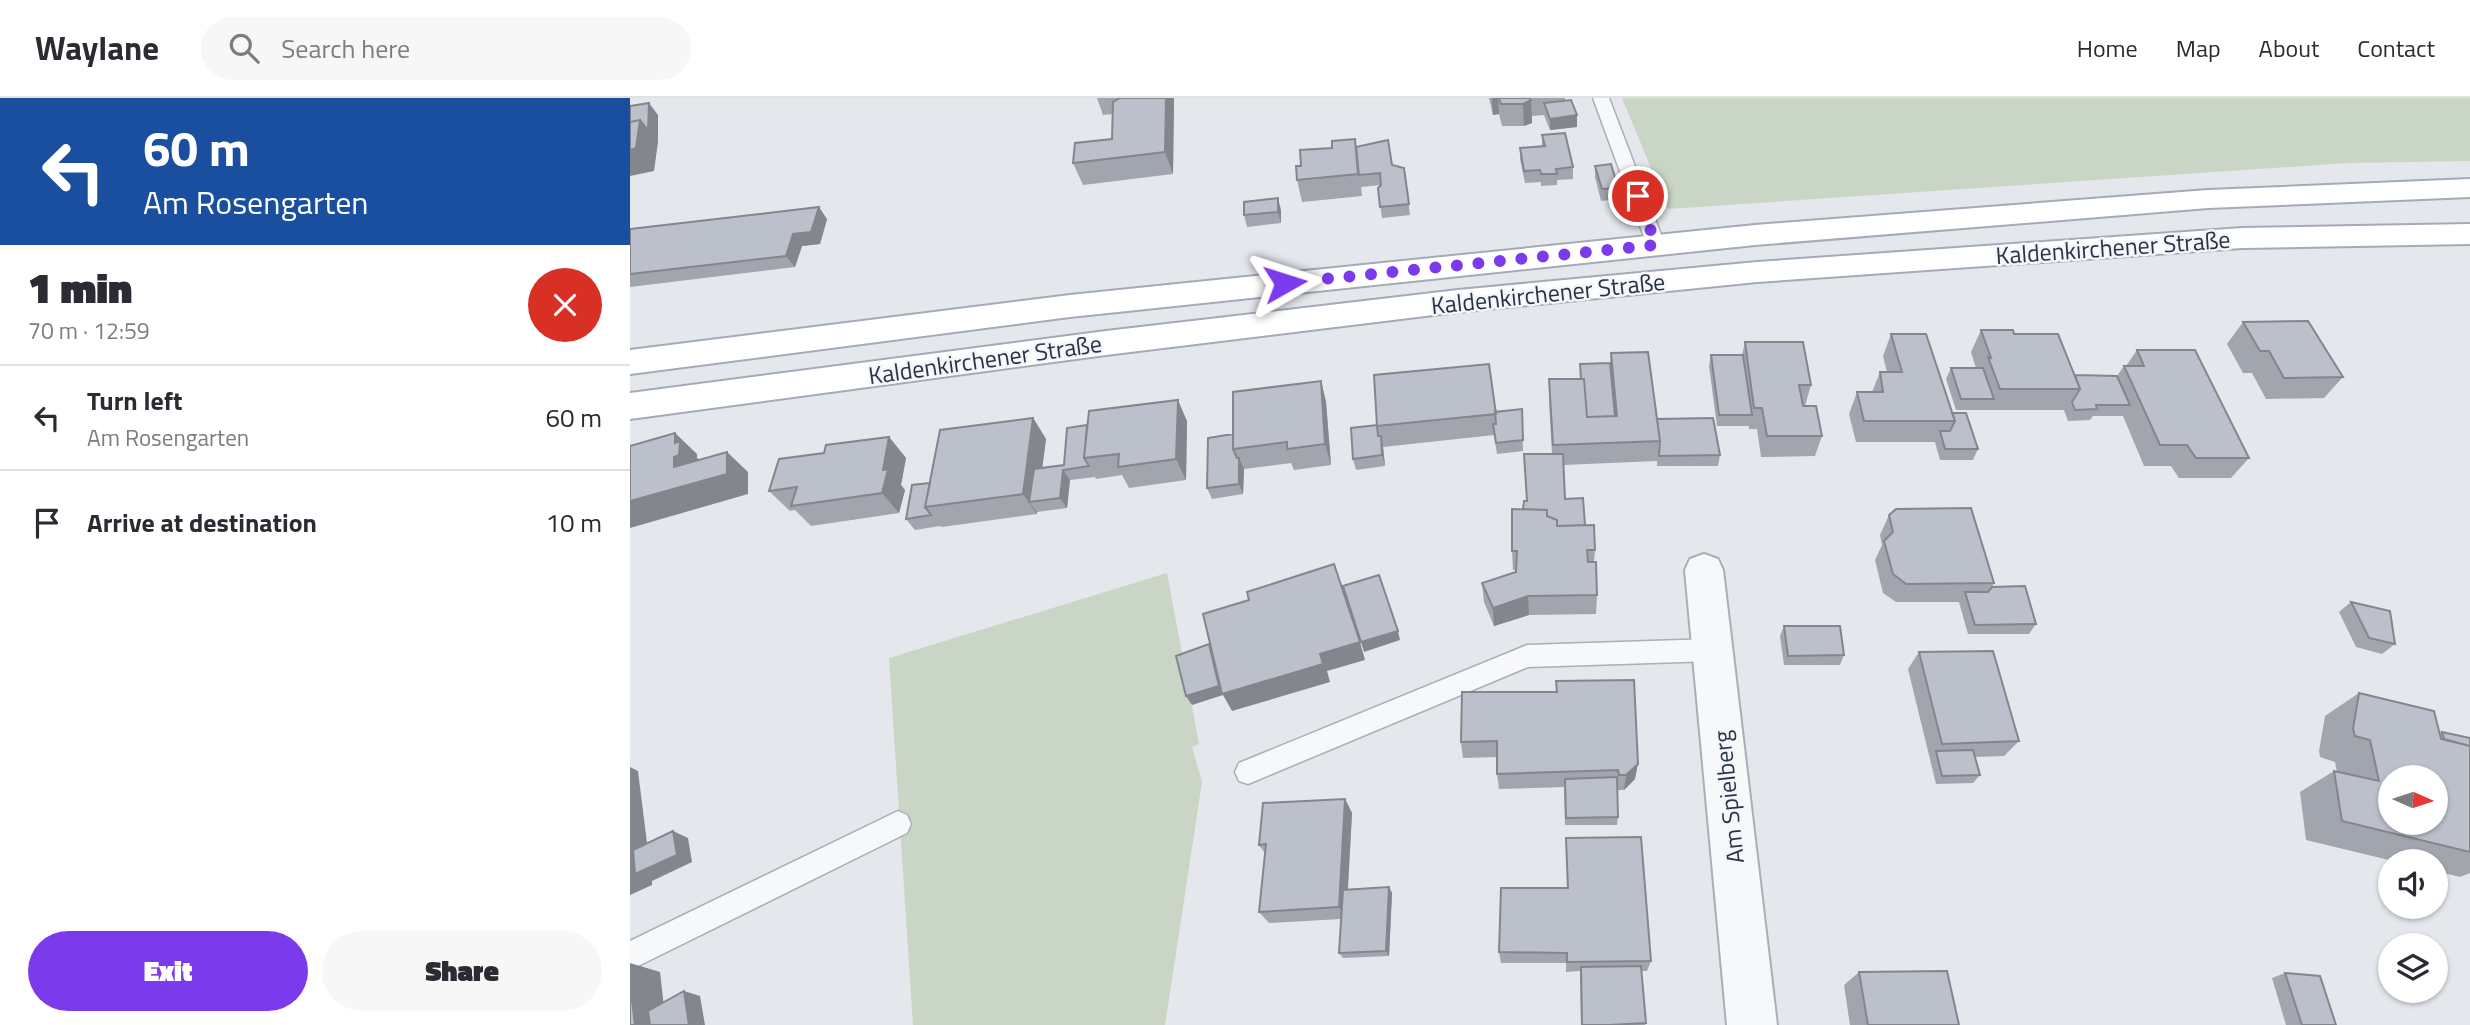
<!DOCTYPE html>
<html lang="en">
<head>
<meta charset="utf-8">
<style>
  :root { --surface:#fff; --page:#f7f7f7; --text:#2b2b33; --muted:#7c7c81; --line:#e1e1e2; --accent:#7c3aed }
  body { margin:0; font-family:"Titillium Web",sans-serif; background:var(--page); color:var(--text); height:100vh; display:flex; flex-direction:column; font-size:26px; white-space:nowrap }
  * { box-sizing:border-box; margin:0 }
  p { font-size:23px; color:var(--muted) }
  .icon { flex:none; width:38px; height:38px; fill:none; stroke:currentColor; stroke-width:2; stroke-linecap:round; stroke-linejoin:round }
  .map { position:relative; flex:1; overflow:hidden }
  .panel { display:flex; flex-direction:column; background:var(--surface); width:630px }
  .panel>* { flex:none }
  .banner { background:#1a4fa0; color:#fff; overflow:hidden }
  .needle { width:46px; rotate:93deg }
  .tools { position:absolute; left:1748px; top:667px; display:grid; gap:14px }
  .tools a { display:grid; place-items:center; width:70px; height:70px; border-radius:50%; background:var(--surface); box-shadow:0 2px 5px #0004; font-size:35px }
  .pin { position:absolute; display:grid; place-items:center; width:60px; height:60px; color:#fff; margin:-30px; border:4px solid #fff; border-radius:50%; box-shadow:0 2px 7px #0007 }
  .me { position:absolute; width:77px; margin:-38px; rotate:84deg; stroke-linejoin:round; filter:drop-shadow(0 0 5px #0008) }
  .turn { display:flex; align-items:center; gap:24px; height:147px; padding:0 28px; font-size:32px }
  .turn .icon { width:91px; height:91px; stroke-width:2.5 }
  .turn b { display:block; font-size:49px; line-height:60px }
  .round { display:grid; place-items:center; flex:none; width:74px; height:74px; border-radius:37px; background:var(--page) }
  .overview { display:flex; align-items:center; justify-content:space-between; height:119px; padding:0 28px }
  h1 { font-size:42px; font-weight:800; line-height:52px }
  .button { display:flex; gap:14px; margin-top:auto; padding:14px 28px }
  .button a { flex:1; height:80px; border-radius:42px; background:var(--accent); color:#fff; font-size:28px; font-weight:800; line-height:80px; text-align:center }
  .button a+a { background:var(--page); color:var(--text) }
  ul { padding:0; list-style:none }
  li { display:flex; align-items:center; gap:21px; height:105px; padding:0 28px; border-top:2px solid var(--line) }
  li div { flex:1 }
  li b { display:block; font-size:26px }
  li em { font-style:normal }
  header { display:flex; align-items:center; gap:42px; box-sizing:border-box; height:98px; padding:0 35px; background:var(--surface); border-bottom:2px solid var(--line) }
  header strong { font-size:33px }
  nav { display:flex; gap:38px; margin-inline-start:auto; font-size:24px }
  .search { width:490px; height:63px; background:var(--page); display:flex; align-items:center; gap:18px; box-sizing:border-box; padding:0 24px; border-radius:38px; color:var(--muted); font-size:26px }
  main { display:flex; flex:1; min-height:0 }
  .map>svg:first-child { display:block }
</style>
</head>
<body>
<header>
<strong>Waylane</strong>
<div class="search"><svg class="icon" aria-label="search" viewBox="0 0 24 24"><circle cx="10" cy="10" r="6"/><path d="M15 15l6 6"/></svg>Search here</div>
<nav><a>Home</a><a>Map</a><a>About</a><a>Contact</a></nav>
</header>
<main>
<section class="panel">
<div class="banner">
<div class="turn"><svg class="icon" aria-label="left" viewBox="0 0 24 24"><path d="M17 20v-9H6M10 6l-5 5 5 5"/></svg><div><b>60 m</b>Am Rosengarten</div></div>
</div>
<div class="overview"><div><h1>1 min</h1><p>70 m · 12:59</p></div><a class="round" style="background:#d93025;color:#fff"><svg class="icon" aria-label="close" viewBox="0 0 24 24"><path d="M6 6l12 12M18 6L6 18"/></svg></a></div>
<ul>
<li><svg class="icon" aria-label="left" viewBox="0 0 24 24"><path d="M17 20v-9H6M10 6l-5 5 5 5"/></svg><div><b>Turn left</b><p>Am Rosengarten</p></div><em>60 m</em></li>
<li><svg class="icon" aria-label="arrive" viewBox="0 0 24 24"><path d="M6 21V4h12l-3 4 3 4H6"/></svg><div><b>Arrive at destination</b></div><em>10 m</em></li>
</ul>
<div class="button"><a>Exit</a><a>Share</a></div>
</section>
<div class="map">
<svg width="1840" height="927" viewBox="0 0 1840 927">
  <rect width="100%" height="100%" fill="#e4e7ec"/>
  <!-- green -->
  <path fill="#c9d6c5" d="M 992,0 L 1840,0 L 1840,63 L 1717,65 L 1038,111 Z
    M 537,475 L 569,646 L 562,649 L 572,684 L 535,927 L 283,927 L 259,560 Z"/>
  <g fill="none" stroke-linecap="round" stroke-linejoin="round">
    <!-- lane casing -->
    <g stroke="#a9aeb7" stroke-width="3">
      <path id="lane" d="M 963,0 L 979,0 L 1035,147 L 1032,151 L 1020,151 L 1017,147 Z
        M 1083,541 L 1092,545 L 1095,552 L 1092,559 L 1083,563 L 898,569 L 618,686 L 609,683 L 605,674 L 609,665 L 897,547 Z
        M 268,713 L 277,717 L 281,726 L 277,735 L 0,872 L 0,843 Z"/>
    </g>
    <!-- street casing -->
    <g stroke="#a9aeb7" stroke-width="4">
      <path id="street" d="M 1074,456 L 1088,461 L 1093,472 L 1147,927 L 1097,927 L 1055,472 L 1060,461 Z"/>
    </g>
    <!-- primary casing -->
    <g stroke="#a3abb8" stroke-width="4">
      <path id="primary" d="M 1840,81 L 1840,99 L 1578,110 L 1125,147 L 440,219 L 0,276 L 0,252 L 440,197 L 1125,127 L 1578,92 Z
        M 1840,126 L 1840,146 L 1612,150 L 1127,184 L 828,214 L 476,257 L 0,321 L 0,295 L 476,233 L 828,192 L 1127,164 L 1612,130 Z"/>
    </g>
    <!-- lane -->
    <use href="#lane" fill="#f7f8fa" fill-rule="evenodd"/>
    <!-- street -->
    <use href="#street" fill="#f7f8fa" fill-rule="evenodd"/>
    <!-- primary -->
    <use href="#primary" fill="#fff" fill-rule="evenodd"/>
  </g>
  <!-- wall -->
  <path fill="#a1a5ae" d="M 467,0 L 544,0 L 543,76 L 453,87 L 443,65 L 482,41 L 483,16 L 473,17 Z
    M 859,0 L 935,0 L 935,3 L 947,29 L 920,32 L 914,17 L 902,18 L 902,25 L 894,28 L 872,28 L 869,16 L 863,17 Z
    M 912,37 L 943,69 L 943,81 L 927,82 L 927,87 L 911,88 L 911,84 L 895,85 L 890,61 L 890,50 L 912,48 Z
    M 727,52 L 762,67 L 774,70 L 780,117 L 752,120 L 748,90 L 751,87 L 731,89 L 731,87 L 732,98 L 672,104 L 667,82 L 671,68 Z
    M 965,68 L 988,90 L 988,101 L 971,103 L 965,79 Z
    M 651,112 L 651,125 L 617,129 L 614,117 Z
    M 197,121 L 190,146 L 172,148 L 165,169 L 0,189 L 0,131 Z
    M 1613,224 L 1713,279 L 1694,300 L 1636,301 L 1622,275 L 1613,275 L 1597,246 Z
    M 1351,232 L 1384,236 L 1445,277 L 1487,278 L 1494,268 L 1496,268 L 1507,252 L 1619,360 L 1601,380 L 1549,380 L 1541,368 L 1514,368 L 1493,318 L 1463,318 L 1460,322 L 1438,323 L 1434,312 L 1326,312 L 1316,281 L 1321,270 L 1346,270 L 1341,254 Z
    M 1261,236 L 1322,315 L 1348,351 L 1343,362 L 1310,362 L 1305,344 L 1226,344 L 1219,316 L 1227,294 L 1242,294 L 1250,274 L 1257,274 L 1253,258 Z
    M 1115,244 L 1181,287 L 1175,308 L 1192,338 L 1185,358 L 1131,359 L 1127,331 L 1119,331 L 1119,328 L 1087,328 L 1079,268 L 1081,257 L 1112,257 Z
    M 981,255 L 1027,321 L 1090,357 L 1088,368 L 1027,368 L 1027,363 L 933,367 L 935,401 L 955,427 L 965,452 L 964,464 L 967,497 L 966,516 L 899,517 L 864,528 L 854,504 L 852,485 L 886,474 L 886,472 L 883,472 L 882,453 L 893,411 L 896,403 L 922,356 L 919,303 L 919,281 L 950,281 L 950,266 L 980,265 Z
    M 691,283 L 696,304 L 701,367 L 664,372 L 661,365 L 614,371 L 613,396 L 582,401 L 577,390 L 603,336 Z
    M 892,311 L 893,353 L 867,356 L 864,337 L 753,349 L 755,368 L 726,372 L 723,361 L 747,327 Z
    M 403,320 L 416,341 L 412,370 L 434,367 L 557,323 L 556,382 L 499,390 L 492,377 L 466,381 L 465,379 L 440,382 L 437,410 L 407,414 L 407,416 L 312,429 L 310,428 L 285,432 L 276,421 L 300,385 Z
    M 259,339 L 276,360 L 271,387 L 275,392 L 269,415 L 181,428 L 165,412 L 160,413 L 139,393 L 194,355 Z
    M 1259,417 L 1364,485 L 1362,489 L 1406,526 L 1399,536 L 1338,536 L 1329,504 L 1266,504 L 1253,495 L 1245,462 L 1252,447 L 1250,437 Z
    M 1721,504 L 1765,546 L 1752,556 L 1726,549 L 1709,514 Z
    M 1154,528 L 1214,557 L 1210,567 L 1154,567 L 1150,538 Z
    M 1289,554 L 1389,643 L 1374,658 L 1345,659 L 1350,677 L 1343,685 L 1306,686 L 1278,571 Z
    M 832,594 L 1005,681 L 994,692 L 987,692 L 988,719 L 987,727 L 935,727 L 934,689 L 869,691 L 867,676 L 867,659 L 833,660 L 831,644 Z
    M 1729,595 L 1810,635 L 1812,634 L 1840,640 L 1840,775 L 1830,779 L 1806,773 L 1806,763 L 1763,763 L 1676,742 L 1670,694 L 1704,673 L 1707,674 L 1705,664 L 1690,659 L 1689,653 L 1695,618 Z
    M 715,701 L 722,715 L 718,791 L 759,789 L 762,795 L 759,858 L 713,860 L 709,855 L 711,821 L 639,825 L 629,814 L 635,755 L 629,747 Z
    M 936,740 L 1021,863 L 1017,873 L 1011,873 L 1016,925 L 1015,927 L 951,927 L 950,873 L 936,874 L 936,865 L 871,865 L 869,854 L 937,790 Z
    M 1229,874 L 1329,927 L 1220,927 L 1214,887 Z
    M 1655,875 L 1706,927 L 1656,927 L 1642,880 Z"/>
  <!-- shaded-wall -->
  <path fill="#83868d" d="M 536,0 L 544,0 L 543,76 L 535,54 Z
    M 862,0 L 868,0 L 869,16 L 863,17 Z
    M 901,2 L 902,25 L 894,28 L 893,6 Z
    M 19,5 L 28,17 L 28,44 L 24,73 L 0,78 L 0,52 L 10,22 Z
    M 947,17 L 947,29 L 920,32 L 920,21 Z
    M 648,100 L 651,112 L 651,125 L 648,114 Z
    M 189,109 L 197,121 L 190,146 L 172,148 L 165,169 L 156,158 L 163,136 Z
    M 691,283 L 696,304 L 701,367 L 695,346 Z
    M 548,302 L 557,323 L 556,382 L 546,361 Z
    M 403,320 L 416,341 L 408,403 L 399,404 L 407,414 L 407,416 L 393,396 Z
    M 45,335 L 67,356 L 67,360 L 72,364 L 97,354 L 118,374 L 118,396 L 0,430 L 0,403 L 44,369 Z
    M 751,338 L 753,349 L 755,368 L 752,357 Z
    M 259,339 L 276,360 L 271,387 L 275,392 L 269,415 L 252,395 L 253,372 Z
    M 609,360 L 614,371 L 613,396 L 609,386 Z
    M 433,372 L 440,382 L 437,410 L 430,400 Z
    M 898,498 L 899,517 L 864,528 L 863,510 Z
    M 768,533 L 770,542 L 734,554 L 731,544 Z
    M 730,544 L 735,562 L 697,573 L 700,584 L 602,613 L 593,597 L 562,607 L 556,598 Z
    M 1008,666 L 1005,681 L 994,692 L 996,677 Z
    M 0,669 L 8,673 L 20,769 L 43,733 L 58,740 L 62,764 L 22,783 L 22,787 L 0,797 Z
    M 715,701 L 722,715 L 716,821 L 709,809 Z
    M 759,789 L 762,795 L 759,858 L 756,853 Z
    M 0,865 L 30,874 L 36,927 L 5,927 L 0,886 Z
    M 54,893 L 70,898 L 75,927 L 59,927 Z"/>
  <!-- building -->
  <path fill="#bbc0ca" stroke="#83868d" stroke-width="2" fill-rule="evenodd" d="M 490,0 L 536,0 L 535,54 L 443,65 L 445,45 L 482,41 L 483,4 Z
    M 869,0 L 900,0 L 901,2 L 893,6 L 871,6 Z
    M 941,2 L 947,17 L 920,21 L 914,5 Z
    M 19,5 L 18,32 L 10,22 L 0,24 L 0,8 Z
    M 10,22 L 6,50 L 0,52 L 0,24 Z
    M 935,35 L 943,69 L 926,71 L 927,76 L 911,76 L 910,72 L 894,73 L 890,50 L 915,48 L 912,37 Z
    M 725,41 L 728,76 L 667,82 L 666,68 L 671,68 L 670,52 L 702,50 L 702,43 Z
    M 758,42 L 762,67 L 774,70 L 779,106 L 750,109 L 748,90 L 751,87 L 750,75 L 729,77 L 726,49 Z
    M 981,66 L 988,90 L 972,91 L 965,68 Z
    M 648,100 L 648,114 L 614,117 L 614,104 Z
    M 189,109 L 181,134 L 163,136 L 156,158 L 0,176 L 0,131 Z
    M 1678,223 L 1713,279 L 1654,280 L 1639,253 L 1630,253 L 1613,224 Z
    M 1351,232 L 1383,232 L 1384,236 L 1428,236 L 1450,291 L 1370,291 L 1358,259 L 1361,260 Z
    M 1261,236 L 1296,236 L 1325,323 L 1234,323 L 1227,294 L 1253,294 L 1250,274 L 1272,274 Z
    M 1115,244 L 1173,244 L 1181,287 L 1169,287 L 1173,308 L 1186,308 L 1192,338 L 1137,338 L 1132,310 L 1124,310 Z
    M 1507,252 L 1565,252 L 1619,360 L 1566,360 L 1557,347 L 1530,347 L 1494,268 L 1514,268 Z
    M 1018,254 L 1030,343 L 923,347 L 919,281 L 954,281 L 957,319 L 987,318 L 981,255 Z
    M 1081,257 L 1113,257 L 1122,317 L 1089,317 Z
    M 980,265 L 985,318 L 957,319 L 954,281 L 951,281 L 950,266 Z
    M 859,266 L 866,316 L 747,328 L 744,277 Z
    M 1321,270 L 1353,270 L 1364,301 L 1331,301 Z
    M 1445,277 L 1487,278 L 1500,307 L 1466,307 L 1467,311 L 1445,312 L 1442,304 L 1450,291 Z
    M 691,283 L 695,346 L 657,351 L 657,344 L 603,351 L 603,294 Z
    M 548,302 L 546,361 L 488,369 L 489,356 L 454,360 L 459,313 Z
    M 892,311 L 893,342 L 866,345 L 863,326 L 866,326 L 865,314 Z
    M 1322,315 L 1336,315 L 1348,351 L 1315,351 L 1310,333 L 1320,333 L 1325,323 Z
    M 403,320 L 393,396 L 295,409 L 310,332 Z
    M 1083,320 L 1090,357 L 1029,358 L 1030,343 L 1027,321 Z
    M 457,327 L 454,360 L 459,368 L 433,372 L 430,400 L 399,404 L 404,371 L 434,367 L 437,330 Z
    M 747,327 L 748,338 L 751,338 L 752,357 L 723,361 L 721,330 Z
    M 45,335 L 45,345 L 50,343 L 49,357 L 44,359 L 44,369 L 97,354 L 97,376 L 0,403 L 0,348 Z
    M 603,336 L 603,351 L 607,360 L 609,360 L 609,386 L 577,390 L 578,340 Z
    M 259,339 L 253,372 L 258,371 L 252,395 L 161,408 L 167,389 L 139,393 L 149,361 L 194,355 L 196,347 Z
    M 894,356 L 933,356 L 935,401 L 953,400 L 955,427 L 927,428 L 927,422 L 917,418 L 917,412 L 893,411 L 894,403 L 897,403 Z
    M 300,385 L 295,409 L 301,417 L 276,421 L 282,387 Z
    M 1341,410 L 1364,485 L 1276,486 L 1263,476 L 1254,443 L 1263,434 L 1259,417 L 1266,411 Z
    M 882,411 L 917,412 L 917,418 L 927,422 L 927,428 L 964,427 L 965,452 L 957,452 L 958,464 L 966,464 L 967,497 L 898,498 L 863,510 L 852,485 L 886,474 L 887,453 L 882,453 Z
    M 704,466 L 730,544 L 690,556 L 693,566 L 592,596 L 573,516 L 619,502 L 617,494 Z
    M 749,477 L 768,533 L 731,544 L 713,488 Z
    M 1395,488 L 1406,526 L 1345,527 L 1335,494 L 1358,494 L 1362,489 Z
    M 1721,504 L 1760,513 L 1765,546 L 1739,540 Z
    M 1154,528 L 1210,528 L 1214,557 L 1158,558 Z
    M 579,546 L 589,588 L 556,598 L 546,558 Z
    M 1363,553 L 1389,643 L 1312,646 L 1289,554 Z
    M 1004,582 L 1008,666 L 996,677 L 989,677 L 988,672 L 867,676 L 867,643 L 831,644 L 832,594 L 927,594 L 926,583 Z
    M 1729,595 L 1804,613 L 1811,641 L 1840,648 L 1840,754 L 1712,723 L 1704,673 L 1749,683 L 1740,642 L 1725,638 L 1723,631 ZM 1760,679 L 1806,679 L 1806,724 L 1760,724 Z
    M 1812,634 L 1840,640 L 1840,648 L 1814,641 Z
    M 1343,652 L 1350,677 L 1312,678 L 1306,653 Z
    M 987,679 L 988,719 L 936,720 L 935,681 Z
    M 715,701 L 709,809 L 629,814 L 636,746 L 629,747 L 633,705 Z
    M 43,733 L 47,757 L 5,776 L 3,752 Z
    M 1011,739 L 1021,863 L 937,864 L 937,855 L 869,854 L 871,790 L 938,790 L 936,740 Z
    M 759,789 L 756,853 L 709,855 L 713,792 Z
    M 1011,868 L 1016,925 L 978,927 L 952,927 L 951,869 Z
    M 1317,873 L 1329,927 L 1238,927 L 1229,874 Z
    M 1655,875 L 1690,878 L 1706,927 L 1672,927 Z
    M 0,886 L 5,927 L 0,927 Z
    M 54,893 L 59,927 L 20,927 L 18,913 Z"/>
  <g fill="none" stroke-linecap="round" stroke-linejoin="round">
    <!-- route -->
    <path stroke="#7c3aed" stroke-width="12" stroke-dasharray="0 21.6" d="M 655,185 L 1026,147 L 1008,98"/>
  </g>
  <g text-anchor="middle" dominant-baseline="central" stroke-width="5" stroke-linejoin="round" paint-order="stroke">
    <!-- street labels -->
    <g font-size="24" fill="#2b3445" stroke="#f4f6f9">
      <text transform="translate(1483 149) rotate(-4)">Kaldenkirchener Straße</text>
      <text transform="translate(918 195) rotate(-6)">Kaldenkirchener Straße</text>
      <text transform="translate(355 261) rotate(-8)">Kaldenkirchener Straße</text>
      <text transform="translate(1098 699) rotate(-96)">Am Spielberg</text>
    </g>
  </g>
</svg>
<div class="tools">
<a><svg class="needle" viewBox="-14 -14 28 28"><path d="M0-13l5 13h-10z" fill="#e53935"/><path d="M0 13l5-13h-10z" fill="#7c7c81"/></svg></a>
<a><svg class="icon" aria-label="sound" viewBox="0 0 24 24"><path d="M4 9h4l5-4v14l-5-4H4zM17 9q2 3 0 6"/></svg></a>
<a><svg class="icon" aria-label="layers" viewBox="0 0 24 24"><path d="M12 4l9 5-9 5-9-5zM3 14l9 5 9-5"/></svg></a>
</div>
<div class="pin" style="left:1008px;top:98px;background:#d93025"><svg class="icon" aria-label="arrive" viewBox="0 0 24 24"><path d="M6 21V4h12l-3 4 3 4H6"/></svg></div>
<svg class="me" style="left:655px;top:185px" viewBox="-20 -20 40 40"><path d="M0-17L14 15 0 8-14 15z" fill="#7c3aed" stroke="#fff" stroke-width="4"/></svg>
</div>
</main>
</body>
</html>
